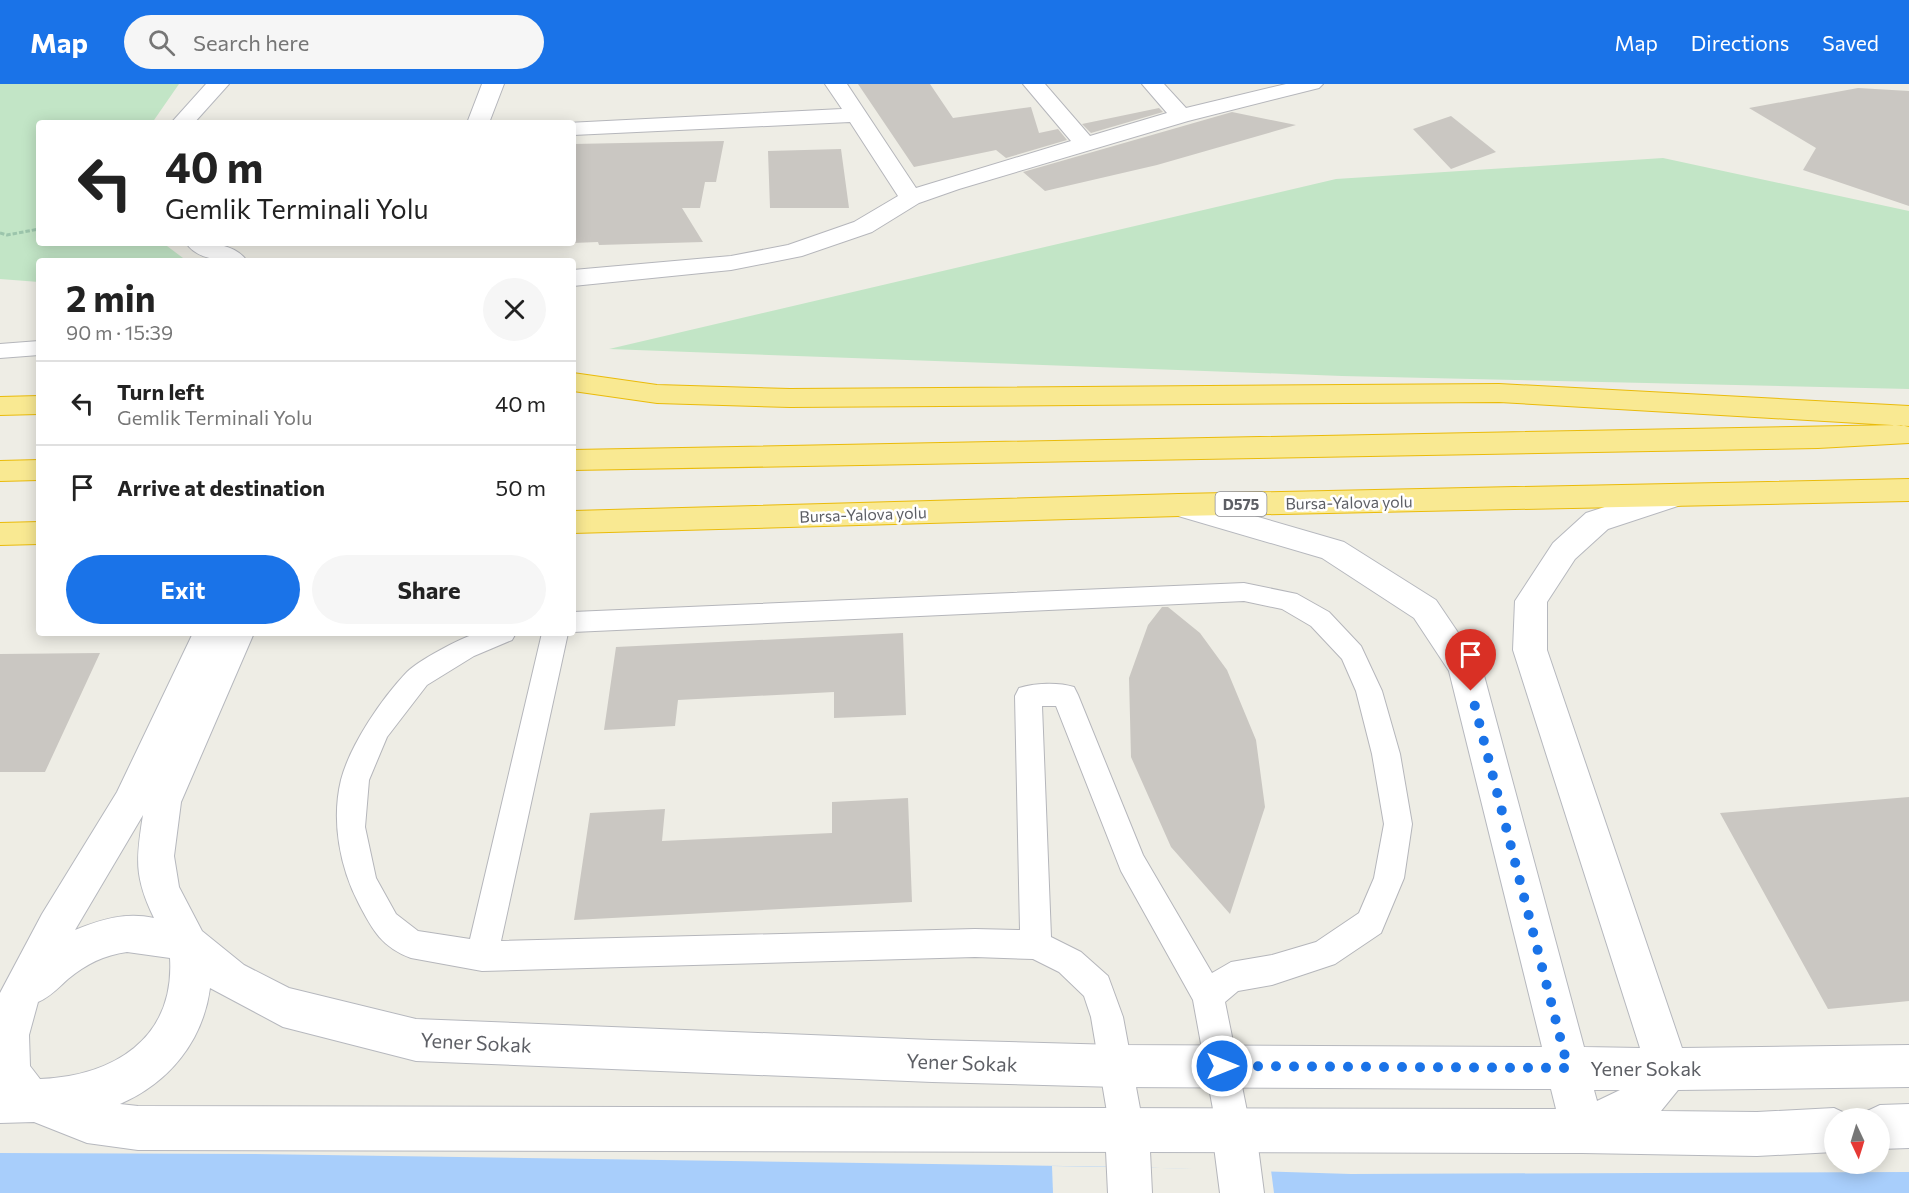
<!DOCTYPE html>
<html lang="en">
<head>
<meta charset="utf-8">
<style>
  :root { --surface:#fff; --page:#f6f6f6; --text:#222; --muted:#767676; --line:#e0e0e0; --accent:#1a73e8 }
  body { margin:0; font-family:Commissioner,sans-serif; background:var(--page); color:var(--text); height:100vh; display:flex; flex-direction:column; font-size:22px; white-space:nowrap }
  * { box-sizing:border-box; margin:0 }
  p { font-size:20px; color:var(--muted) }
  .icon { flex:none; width:33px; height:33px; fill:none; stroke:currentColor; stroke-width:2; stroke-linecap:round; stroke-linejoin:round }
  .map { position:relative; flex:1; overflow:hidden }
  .details { position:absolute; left:36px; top:174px; width:540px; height:378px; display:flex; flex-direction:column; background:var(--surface); border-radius:6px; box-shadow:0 3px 15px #0003 }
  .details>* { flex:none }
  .top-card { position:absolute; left:36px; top:36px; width:540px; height:126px; border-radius:6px; box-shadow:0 3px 15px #0003; background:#fff; color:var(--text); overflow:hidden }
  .needle { width:39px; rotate:176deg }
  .fabs { position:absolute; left:1824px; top:1024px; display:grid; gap:12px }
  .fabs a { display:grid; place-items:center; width:66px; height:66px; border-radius:50%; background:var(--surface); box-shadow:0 3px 15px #0003; font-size:30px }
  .pin { position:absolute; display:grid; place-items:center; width:51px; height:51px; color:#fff; margin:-62px -26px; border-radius:50% 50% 50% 0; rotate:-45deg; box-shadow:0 0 6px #0007 }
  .pin .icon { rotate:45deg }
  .me { position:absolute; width:66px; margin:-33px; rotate:90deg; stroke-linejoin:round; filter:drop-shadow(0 0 4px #0008) }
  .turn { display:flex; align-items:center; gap:21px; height:126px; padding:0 30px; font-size:27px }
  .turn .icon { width:78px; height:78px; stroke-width:2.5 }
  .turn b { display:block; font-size:42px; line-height:51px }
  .round { display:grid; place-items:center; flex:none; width:63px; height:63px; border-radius:32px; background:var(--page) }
  .summary { display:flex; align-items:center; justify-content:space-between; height:102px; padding:0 30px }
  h1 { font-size:36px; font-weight:700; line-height:45px }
  .button { display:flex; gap:12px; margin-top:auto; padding:12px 30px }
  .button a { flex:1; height:69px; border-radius:36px; background:var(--accent); color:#fff; font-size:24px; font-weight:700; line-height:69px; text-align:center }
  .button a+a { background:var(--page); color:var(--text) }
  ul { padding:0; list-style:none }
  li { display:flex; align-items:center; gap:18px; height:84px; padding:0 30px; border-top:2px solid var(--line) }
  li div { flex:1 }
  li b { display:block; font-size:22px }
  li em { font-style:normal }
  header { display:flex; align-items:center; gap:36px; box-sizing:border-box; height:84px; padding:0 30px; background:var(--accent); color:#fff }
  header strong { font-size:28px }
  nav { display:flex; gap:33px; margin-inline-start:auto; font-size:21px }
  .search { width:420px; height:54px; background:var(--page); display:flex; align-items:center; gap:15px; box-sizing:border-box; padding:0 21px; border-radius:33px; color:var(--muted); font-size:22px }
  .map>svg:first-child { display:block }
</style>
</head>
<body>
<header>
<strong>Map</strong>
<div class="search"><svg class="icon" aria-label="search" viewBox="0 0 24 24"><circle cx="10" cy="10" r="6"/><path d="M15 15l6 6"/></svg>Search here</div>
<nav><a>Map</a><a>Directions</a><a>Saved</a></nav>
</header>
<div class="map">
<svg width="1909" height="1109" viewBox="0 0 1909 1109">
  <rect width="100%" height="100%" fill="#eeede5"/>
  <!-- green -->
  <path fill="#c2e5c6" d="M 0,0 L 179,0 L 152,39 L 39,39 L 39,159 L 163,159 L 187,177 L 39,177 L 39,198 L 0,195 Z
    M 1663,74 L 1909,127 L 1909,305 L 1342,292 L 609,265 L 1336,95 Z"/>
  <!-- water -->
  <path fill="#a8cefb" d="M 0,1069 L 255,1070 L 1128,1083 L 1351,1090 L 1909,1088 L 1909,1109 L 0,1109 Z"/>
  <!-- pier -->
  <path fill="#eeede5" d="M 1052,1082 L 1271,1086 L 1274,1109 L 1053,1109 Z"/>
  <!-- building -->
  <path fill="#cac7c2" d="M 858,0 L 930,0 L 953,34 L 1031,23 L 1039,49 L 1058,45 L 1067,56 L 1006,74 L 996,66 L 914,83 Z
    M 1858,4 L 1909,7 L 1909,122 L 1803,86 L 1816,64 L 1749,24 Z
    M 1159,24 L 1163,28 L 1091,49 L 1082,40 Z
    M 1232,28 L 1296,41 L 1157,81 L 1045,107 L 1023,88 Z
    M 1451,32 L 1496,68 L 1451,85 L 1413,45 Z
    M 724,57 L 716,98 L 705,98 L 700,124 L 682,124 L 703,158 L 599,161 L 598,158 L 573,159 L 573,60 Z
    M 841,65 L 849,124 L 770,124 L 768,67 Z
    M 1162,523 L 1168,523 L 1200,549 L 1227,586 L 1256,656 L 1265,723 L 1230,830 L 1171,763 L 1131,673 L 1129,594 L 1148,541 Z
    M 903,549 L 906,631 L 834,634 L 834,608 L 678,616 L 675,642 L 604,646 L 616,563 Z
    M 100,569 L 45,688 L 0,688 L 0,570 Z
    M 1909,713 L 1909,917 L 1828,925 L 1720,729 Z
    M 908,714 L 912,818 L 574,836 L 590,729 L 665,725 L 662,757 L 832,749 L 832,718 Z"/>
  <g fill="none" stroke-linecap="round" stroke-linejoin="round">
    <!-- lane casing -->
    <g stroke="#b5b6bb" stroke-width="2">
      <path id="lane" d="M 39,257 L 39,271 L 0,274 L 0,260 Z
        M 1244,499 L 1297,510 L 1329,528 L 1361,562 L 1382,607 L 1400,670 L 1412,740 L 1404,794 L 1381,849 L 1335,880 L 1272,901 L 1238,907 L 1225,918 L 1251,1047 L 1246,1059 L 1234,1064 L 1222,1059 L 1217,1047 L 1193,916 L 1121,787 L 1056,622 L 1042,622 L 1051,853 L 1081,868 L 1108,892 L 1123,933 L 1144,1046 L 1139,1058 L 1127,1063 L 1115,1058 L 1110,1046 L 1091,933 L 1084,912 L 1059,888 L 1033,875 L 975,873 L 482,887 L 411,874 C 382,863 373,847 359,820 C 340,784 331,737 341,696 C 350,661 382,614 407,588 C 419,576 459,555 475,550 C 487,546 503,549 516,549 L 512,556 L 474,572 L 427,601 L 387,653 L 369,696 L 365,743 L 376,794 L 396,830 L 418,847 L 470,855 L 542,549 L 568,549 L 501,857 L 975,845 L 1020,846 L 1015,612 L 1019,604 C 1035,599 1058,598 1074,603 L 1078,611 L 1143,771 L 1212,889 L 1231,878 L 1272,871 L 1316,858 L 1359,829 L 1374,794 L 1384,740 L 1372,670 L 1356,607 L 1342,575 L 1311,542 L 1282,525 L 1244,517 L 573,548 L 573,528 Z"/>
    </g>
    <!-- street casing -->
    <g stroke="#b5b6bb" stroke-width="2">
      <path id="street" d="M 482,0 L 504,0 L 489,39 L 467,39 Z
        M 825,0 L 847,0 L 916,104 L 1071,57 L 1023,0 L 1045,0 L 1090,52 L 1167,29 L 1142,0 L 1164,0 L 1186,24 L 1286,0 L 1323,0 L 1319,4 L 1188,37 L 959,105 L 919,119 L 872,148 L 802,172 L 731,186 L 573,202 L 573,186 L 731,172 L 788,161 L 854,138 L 898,112 L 850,38 L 573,51 L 573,39 L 567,39 L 842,25 Z
        M 1127,1024 L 1142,1031 L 1149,1046 L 1152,1109 L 1108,1109 L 1105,1046 L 1112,1031 Z
        M 1234,1025 L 1249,1032 L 1256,1047 L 1264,1109 L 1220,1109 L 1212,1047 L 1219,1032 Z"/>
    </g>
    <!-- secondary casing -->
    <g stroke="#b6b8be" stroke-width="2">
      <path id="secondary" d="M 206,0 L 229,0 L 194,39 L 171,39 Z
        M 186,159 C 206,159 234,158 247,177 C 227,177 199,178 186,159 Z
        M 1676,400 L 1687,403 L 1691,411 L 1687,419 L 1608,445 L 1575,475 L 1547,518 L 1547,566 L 1682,964 L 1909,961 L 1909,1003 L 1678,1006 L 1661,1027 L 1757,1028 L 1834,1024 L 1849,1031 L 1851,1035 L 1834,1035 L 1834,1068 L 1757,1072 L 1582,1069 L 138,1066 L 87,1059 L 34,1038 L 0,1039 L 0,909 L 42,830 L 117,708 L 193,549 L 254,549 L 181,718 L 174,772 L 179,803 L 202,847 L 244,881 L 289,904 L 416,935 L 932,956 L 1117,961 L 1542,963 L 1449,587 L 1414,534 L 1322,474 L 1168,429 L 1164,421 L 1168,413 L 1179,410 L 1344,458 L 1436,516 L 1482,584 L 1584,963 L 1640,964 L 1513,566 L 1515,517 L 1553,459 L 1586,429 ZM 143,731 C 136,775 134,793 154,834 C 126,828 102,835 75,846 ZM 127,868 L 170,874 C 175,955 113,992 40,995 L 30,982 L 29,951 L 38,918 C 50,913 58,904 68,895 C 86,880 104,871 127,868 ZM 210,904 L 283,943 L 416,977 L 932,998 L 1117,1003 L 1551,1005 L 1556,1025 L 138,1022 L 120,1020 C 169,999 203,957 210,904 ZM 1594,1006 L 1620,1006 L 1597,1017 Z
        M 1909,1020 L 1909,1064 L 1880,1065 L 1880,1035 L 1862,1035 L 1865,1028 L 1880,1021 Z"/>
    </g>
    <!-- highway casing -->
    <g stroke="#eabb0a" stroke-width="2">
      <path id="highway" d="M 573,289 L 657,301 L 790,305 L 1499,300 L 1909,322 L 1909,342 L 1499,318 L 790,323 L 657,319 L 573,307 Z
        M 39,312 L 39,330 L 0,331 L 0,313 Z
        M 1901,341 L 1909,343 L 1909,359 L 1818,364 L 573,386 L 573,366 Z
        M 39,376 L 39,396 L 0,397 L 0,377 Z
        M 1909,395 L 1909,417 L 1179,432 L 573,449 L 573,427 L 1179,410 Z
        M 39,438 L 39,460 L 0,461 L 0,439 Z"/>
    </g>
    <!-- path -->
    <path stroke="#9cc5ac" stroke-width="3" stroke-dasharray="4.5 2" stroke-linecap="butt" d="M 0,149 L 7,151 L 39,145"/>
    <!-- lane -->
    <use href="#lane" fill="#fff" fill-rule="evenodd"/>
    <!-- street -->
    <use href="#street" fill="#fff" fill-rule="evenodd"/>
    <!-- secondary -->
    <use href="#secondary" fill="#fff" fill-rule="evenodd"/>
    <!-- highway -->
    <use href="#highway" fill="#f9e992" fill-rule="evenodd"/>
  </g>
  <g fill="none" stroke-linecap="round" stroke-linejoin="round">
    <!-- route -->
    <path stroke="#1a73e8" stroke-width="10" stroke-dasharray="0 18" d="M 1222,982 L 1568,984 L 1471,607"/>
  </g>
  <g text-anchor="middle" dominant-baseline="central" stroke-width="5" stroke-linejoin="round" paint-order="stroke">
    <!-- shield labels -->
    <rect fill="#fff" stroke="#8e8f93" stroke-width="1.5" x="1215.5" y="408" width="51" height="24" rx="4.5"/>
    <g font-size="15" font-weight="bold" fill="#5d5f65">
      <text x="1241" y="420">D575</text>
    </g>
    <!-- street labels -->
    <g font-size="16" fill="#5d5f65" stroke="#fff">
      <text transform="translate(1349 418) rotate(-1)">Bursa-Yalova yolu</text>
      <text transform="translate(863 430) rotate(-2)">Bursa-Yalova yolu</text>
    </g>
    <!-- near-street labels -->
    <g font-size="20" fill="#5d5f65" stroke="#fff">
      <text transform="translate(476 958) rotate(3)">Yener Sokak</text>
      <text transform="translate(962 978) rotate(2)">Yener Sokak</text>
      <text x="1646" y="984">Yener Sokak</text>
    </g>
  </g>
</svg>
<div class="fabs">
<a><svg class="needle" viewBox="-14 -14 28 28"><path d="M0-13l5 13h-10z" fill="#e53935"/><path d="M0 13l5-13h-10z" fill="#767676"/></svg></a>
</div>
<div class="pin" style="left:1471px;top:607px;background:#d93025"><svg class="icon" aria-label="arrive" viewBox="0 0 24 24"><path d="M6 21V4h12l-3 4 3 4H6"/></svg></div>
<svg class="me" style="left:1222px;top:982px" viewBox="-20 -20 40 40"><circle r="17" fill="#1a73e8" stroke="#fff" stroke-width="3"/><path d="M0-11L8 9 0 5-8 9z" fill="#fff"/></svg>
<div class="top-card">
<div class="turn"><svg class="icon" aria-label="left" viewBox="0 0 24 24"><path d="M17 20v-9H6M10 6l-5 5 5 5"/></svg><div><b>40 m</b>Gemlik Terminali Yolu</div></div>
</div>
<section class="details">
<div class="summary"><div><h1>2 min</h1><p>90 m · 15:39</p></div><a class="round"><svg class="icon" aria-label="close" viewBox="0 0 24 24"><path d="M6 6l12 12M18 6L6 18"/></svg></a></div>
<ul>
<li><svg class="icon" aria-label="left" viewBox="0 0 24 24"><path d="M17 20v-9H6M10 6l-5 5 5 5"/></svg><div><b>Turn left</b><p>Gemlik Terminali Yolu</p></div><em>40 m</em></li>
<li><svg class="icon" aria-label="arrive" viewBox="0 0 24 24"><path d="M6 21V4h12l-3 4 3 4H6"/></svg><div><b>Arrive at destination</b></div><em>50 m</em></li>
</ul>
<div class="button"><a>Exit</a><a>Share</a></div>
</section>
</div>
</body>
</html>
